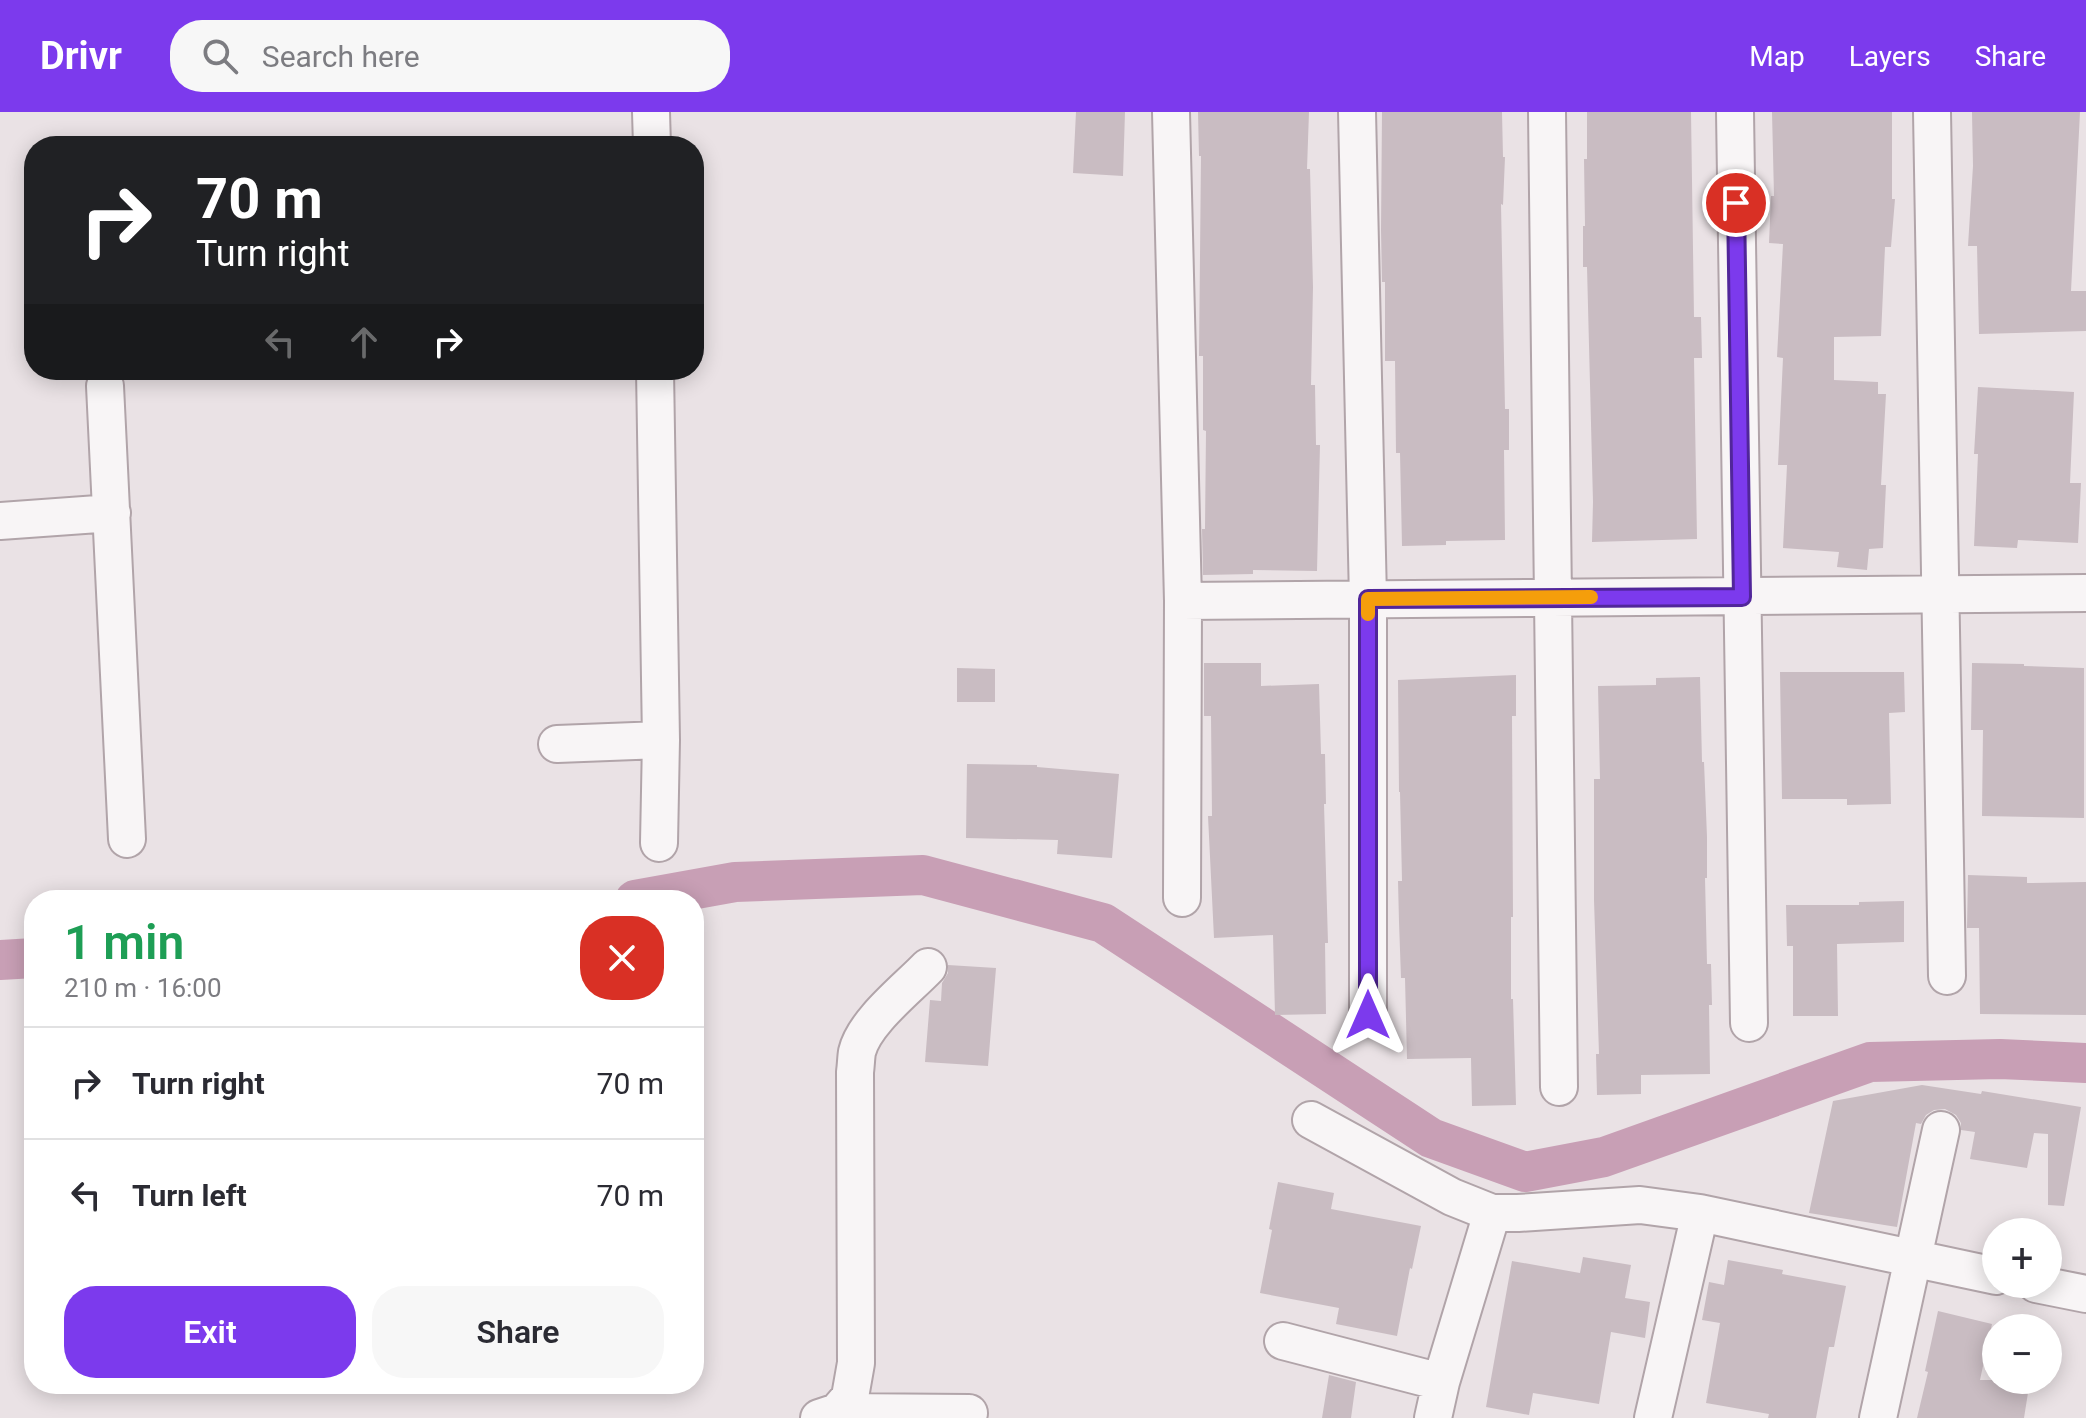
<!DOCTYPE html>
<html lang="en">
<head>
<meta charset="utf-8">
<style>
  :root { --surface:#fff; --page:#f7f7f7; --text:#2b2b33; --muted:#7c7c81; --line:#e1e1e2; --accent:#7c3aed }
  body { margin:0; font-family:Roboto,sans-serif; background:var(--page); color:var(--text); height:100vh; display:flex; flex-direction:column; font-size:30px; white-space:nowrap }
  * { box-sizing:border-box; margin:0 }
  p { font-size:26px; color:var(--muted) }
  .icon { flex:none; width:44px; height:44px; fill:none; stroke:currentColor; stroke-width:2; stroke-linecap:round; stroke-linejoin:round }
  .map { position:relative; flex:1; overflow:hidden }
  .drawer { position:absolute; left:24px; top:778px; width:680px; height:504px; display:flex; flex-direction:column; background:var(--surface); border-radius:32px; box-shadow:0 4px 20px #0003 }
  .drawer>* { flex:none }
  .guide { position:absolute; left:24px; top:24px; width:680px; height:244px; border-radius:32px; box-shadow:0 4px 20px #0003; background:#202124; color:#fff; overflow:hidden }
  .buttons { position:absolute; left:1982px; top:1106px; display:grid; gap:16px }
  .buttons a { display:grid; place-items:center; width:80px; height:80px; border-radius:50%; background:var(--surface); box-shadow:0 4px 20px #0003; font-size:40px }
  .pin { position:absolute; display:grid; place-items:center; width:68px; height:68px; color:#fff; margin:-34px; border:4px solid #fff; border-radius:50%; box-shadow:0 2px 8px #0007 }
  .me { position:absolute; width:88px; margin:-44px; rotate:0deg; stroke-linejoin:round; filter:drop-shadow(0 0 6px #0008) }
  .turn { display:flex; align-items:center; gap:28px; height:168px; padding:0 40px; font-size:36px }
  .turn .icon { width:104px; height:104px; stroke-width:2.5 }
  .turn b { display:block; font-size:56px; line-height:68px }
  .lanes { display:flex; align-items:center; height:76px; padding:0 40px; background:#0003; justify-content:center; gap:40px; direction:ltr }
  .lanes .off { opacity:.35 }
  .round { display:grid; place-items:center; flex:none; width:84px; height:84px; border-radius:32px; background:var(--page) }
  .overview { display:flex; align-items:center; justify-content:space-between; height:136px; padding:0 40px }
  h1 { font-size:48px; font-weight:600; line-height:60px; color:#1e9e55 }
  .primary-button { display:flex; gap:16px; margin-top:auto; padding:16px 40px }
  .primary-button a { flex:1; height:92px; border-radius:32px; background:var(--accent); color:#fff; font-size:32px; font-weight:600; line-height:92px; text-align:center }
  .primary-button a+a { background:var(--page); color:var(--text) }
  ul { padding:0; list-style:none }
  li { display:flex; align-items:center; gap:24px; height:112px; padding:0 40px; border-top:2px solid var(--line) }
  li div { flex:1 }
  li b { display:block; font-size:30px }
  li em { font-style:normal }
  header { display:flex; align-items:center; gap:48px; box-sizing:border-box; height:112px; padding:0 40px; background:var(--accent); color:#fff }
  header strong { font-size:38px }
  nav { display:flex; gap:44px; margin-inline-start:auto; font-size:28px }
  .search { width:560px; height:72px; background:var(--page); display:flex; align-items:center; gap:20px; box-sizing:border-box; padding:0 28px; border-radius:32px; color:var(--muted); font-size:30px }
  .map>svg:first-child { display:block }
</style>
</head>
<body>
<header>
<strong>Drivr</strong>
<div class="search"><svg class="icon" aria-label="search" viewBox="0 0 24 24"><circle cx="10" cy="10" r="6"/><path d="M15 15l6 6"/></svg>Search here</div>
<nav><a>Map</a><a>Layers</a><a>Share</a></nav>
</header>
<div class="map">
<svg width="2086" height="1306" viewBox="0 0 2086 1306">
  <rect width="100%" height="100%" fill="#eae2e5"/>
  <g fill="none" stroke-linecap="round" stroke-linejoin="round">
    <!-- canal -->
    <path stroke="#c89fb5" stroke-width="40" d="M 635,788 L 735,770 L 923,763 L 1103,811 L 1431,1026 L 1525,1060 L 1604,1045 L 1870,950 L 2000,947 L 2086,951
      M 0,848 L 34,846"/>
  </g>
  <!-- building -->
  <path fill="#c9bcc2" d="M 1076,0 L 1125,0 L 1123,64 L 1073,61 Z
    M 1198,0 L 1309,0 L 1307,57 L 1310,57 L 1313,175 L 1311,273 L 1315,273 L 1316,333 L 1320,333 L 1317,459 L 1253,458 L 1253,462 L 1203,463 L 1202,417 L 1205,417 L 1206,319 L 1203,318 L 1203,244 L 1199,244 L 1201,44 L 1199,44 Z
    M 1382,0 L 1502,0 L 1503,45 L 1505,45 L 1503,93 L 1501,92 L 1505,297 L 1509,297 L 1509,338 L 1504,338 L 1505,428 L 1446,429 L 1446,433 L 1402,434 L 1400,341 L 1396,341 L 1395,249 L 1385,249 L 1385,170 L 1382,170 L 1381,118 Z
    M 1587,0 L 1691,0 L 1694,205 L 1701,205 L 1702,246 L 1694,246 L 1697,427 L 1592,430 L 1593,390 L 1587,155 L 1583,155 L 1583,114 L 1585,114 L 1584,47 L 1587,47 Z
    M 1772,0 L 1892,0 L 1892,87 L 1895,87 L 1891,135 L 1885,135 L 1881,224 L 1834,225 L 1834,268 L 1878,270 L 1878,282 L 1886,282 L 1881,373 L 1886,373 L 1883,436 L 1869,437 L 1867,458 L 1837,455 L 1839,440 L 1783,436 L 1787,353 L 1778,353 L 1783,246 L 1777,245 L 1783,132 L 1769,131 L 1771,84 L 1774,84 Z
    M 1972,0 L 2080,0 L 2071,179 L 2086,179 L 2086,219 L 1979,222 L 1977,134 L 1968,134 L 1973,54 Z
    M 1978,275 L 2074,280 L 2070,371 L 2081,371 L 2078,431 L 2018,428 L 2017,436 L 1974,434 L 1978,342 L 1974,342 Z
    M 1204,551 L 1261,551 L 1261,574 L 1319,572 L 1321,642 L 1325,642 L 1326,692 L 1324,692 L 1328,831 L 1325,831 L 1326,902 L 1275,903 L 1273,823 L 1214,826 L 1208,704 L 1212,704 L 1211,604 L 1204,604 Z
    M 1972,551 L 2024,552 L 2024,554 L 2084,556 L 2084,706 L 1982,704 L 1983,618 L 1971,618 Z
    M 957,556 L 995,557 L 995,590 L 957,590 Z
    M 1780,560 L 1904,560 L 1905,600 L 1889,601 L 1891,692 L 1847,693 L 1847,687 L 1782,687 Z
    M 1516,563 L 1516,604 L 1512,604 L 1513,805 L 1511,805 L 1511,887 L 1513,887 L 1516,993 L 1472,994 L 1471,946 L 1407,947 L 1405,866 L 1401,866 L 1399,810 L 1398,769 L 1402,769 L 1400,680 L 1399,680 L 1398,568 Z
    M 1700,565 L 1702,650 L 1704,650 L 1707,725 L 1707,766 L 1705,766 L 1707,852 L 1711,852 L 1712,893 L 1709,893 L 1710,962 L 1641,963 L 1641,982 L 1597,983 L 1596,942 L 1599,942 L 1594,788 L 1594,667 L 1600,667 L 1598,574 L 1656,573 L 1656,566 Z
    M 967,652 L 1037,653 L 1037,655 L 1119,662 L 1112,746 L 1057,742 L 1058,728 L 966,726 Z
    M 1968,763 L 2027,765 L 2027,771 L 2086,770 L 2086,903 L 1980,902 L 1979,816 L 1967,816 Z
    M 1904,789 L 1904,830 L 1837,832 L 1838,904 L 1793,904 L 1793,834 L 1787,834 L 1786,793 L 1859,793 L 1859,790 Z
    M 948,853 L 996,856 L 988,954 L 925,950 L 930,888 L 941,889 L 942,871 L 948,861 Z
    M 1922,973 L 1981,982 L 1982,979 L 2081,995 L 2064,1094 L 2048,1093 L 2048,1022 L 2034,1021 L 2027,1056 L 1970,1047 L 1975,1020 L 1961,1018 L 1961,1011 L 1956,1003 L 1945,997 L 1934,998 L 1926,1003 L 1921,1012 L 1916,1011 L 1897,1115 L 1809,1101 L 1833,989 Z
    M 1278,1070 L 1334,1081 L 1331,1097 L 1421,1114 L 1412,1157 L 1410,1156 L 1397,1224 L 1336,1212 L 1339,1196 L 1260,1181 L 1272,1118 L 1269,1117 Z
    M 1583,1145 L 1631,1153 L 1625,1186 L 1650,1190 L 1645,1226 L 1611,1220 L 1599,1292 L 1533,1281 L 1529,1303 L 1486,1295 L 1512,1149 L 1580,1161 Z
    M 1728,1148 L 1783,1158 L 1782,1162 L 1846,1174 L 1834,1235 L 1829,1235 L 1816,1306 L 1768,1306 L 1769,1302 L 1706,1291 L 1720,1211 L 1702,1208 L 1709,1170 L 1724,1173 Z
    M 1938,1199 L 1992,1212 L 1980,1268 L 2030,1268 L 2024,1306 L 1917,1306 L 1928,1260 L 1925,1259 Z
    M 1329,1263 L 1356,1270 L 1351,1306 L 1322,1306 Z"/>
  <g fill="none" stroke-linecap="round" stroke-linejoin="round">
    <!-- minor casing -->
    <g stroke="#b1a4a9" stroke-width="40">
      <path id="minor" d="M 651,0 L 652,34
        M 1171,0 L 1183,489 L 1182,786
        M 1357,0 L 1368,487 L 1368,903
        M 1547,0 L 1559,975
        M 1735,0 L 1749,911
        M 1932,0 L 1947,864
        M 655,258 L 661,628 L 659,731
        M 105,274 L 127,727
        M 0,409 L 112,401
        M 1183,489 L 2086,481
        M 557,632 L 661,628
        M 1311,1008 L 1452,1085 L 1492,1101 L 1518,1101 L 1640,1093 L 1700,1101 L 1996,1164
        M 2036,1172 L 2086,1182
        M 1283,1229 L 1441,1270
        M 837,1300 L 969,1301
        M 819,1306 L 837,1300 L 850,1285 L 856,1251 L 855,960 C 856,953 856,946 857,940 C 864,910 907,877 928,855
        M 1433,1306 L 1441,1270 L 1492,1101
        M 1653,1306 L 1700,1101
        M 1878,1306 L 1941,1018"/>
    </g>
    <!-- minor -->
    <use href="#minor" stroke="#f8f5f6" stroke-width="36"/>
  </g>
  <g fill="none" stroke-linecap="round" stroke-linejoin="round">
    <!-- route casing -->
    <g stroke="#51269a" stroke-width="20">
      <path id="route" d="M 1368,903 L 1368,487 L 1742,485 L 1736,91"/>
    </g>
    <!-- route -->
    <use href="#route" stroke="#7c3aed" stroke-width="14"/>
    <!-- slow -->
    <path stroke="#f59e0b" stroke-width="14" d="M 1368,502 L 1368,487 L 1591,485"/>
  </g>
</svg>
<div class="buttons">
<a>+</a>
<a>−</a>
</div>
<div class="pin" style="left:1736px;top:91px;background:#d93025"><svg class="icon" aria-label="arrive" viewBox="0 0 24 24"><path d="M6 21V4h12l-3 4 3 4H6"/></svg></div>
<svg class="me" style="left:1368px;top:903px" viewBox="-20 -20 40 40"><path d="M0-17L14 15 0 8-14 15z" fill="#7c3aed" stroke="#fff" stroke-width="4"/></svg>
<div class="guide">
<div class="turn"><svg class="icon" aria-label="right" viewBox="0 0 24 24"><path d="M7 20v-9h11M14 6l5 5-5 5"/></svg><div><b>70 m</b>Turn right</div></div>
<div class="lanes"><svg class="icon off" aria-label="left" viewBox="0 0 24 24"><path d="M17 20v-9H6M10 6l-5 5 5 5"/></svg><svg class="icon off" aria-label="ahead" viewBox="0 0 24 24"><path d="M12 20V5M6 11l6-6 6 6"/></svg><svg class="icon" aria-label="right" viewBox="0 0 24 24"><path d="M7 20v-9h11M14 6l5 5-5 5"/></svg></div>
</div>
<section class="drawer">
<div class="overview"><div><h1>1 min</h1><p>210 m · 16:00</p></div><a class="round" style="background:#d93025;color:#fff"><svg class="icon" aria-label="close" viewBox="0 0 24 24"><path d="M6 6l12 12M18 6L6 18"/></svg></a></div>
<ul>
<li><svg class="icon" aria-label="right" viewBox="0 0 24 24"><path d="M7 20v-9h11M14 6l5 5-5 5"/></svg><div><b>Turn right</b></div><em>70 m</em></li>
<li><svg class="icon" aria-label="left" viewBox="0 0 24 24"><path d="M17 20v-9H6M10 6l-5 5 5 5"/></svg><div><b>Turn left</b></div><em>70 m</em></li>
</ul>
<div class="primary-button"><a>Exit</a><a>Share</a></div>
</section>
</div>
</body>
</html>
